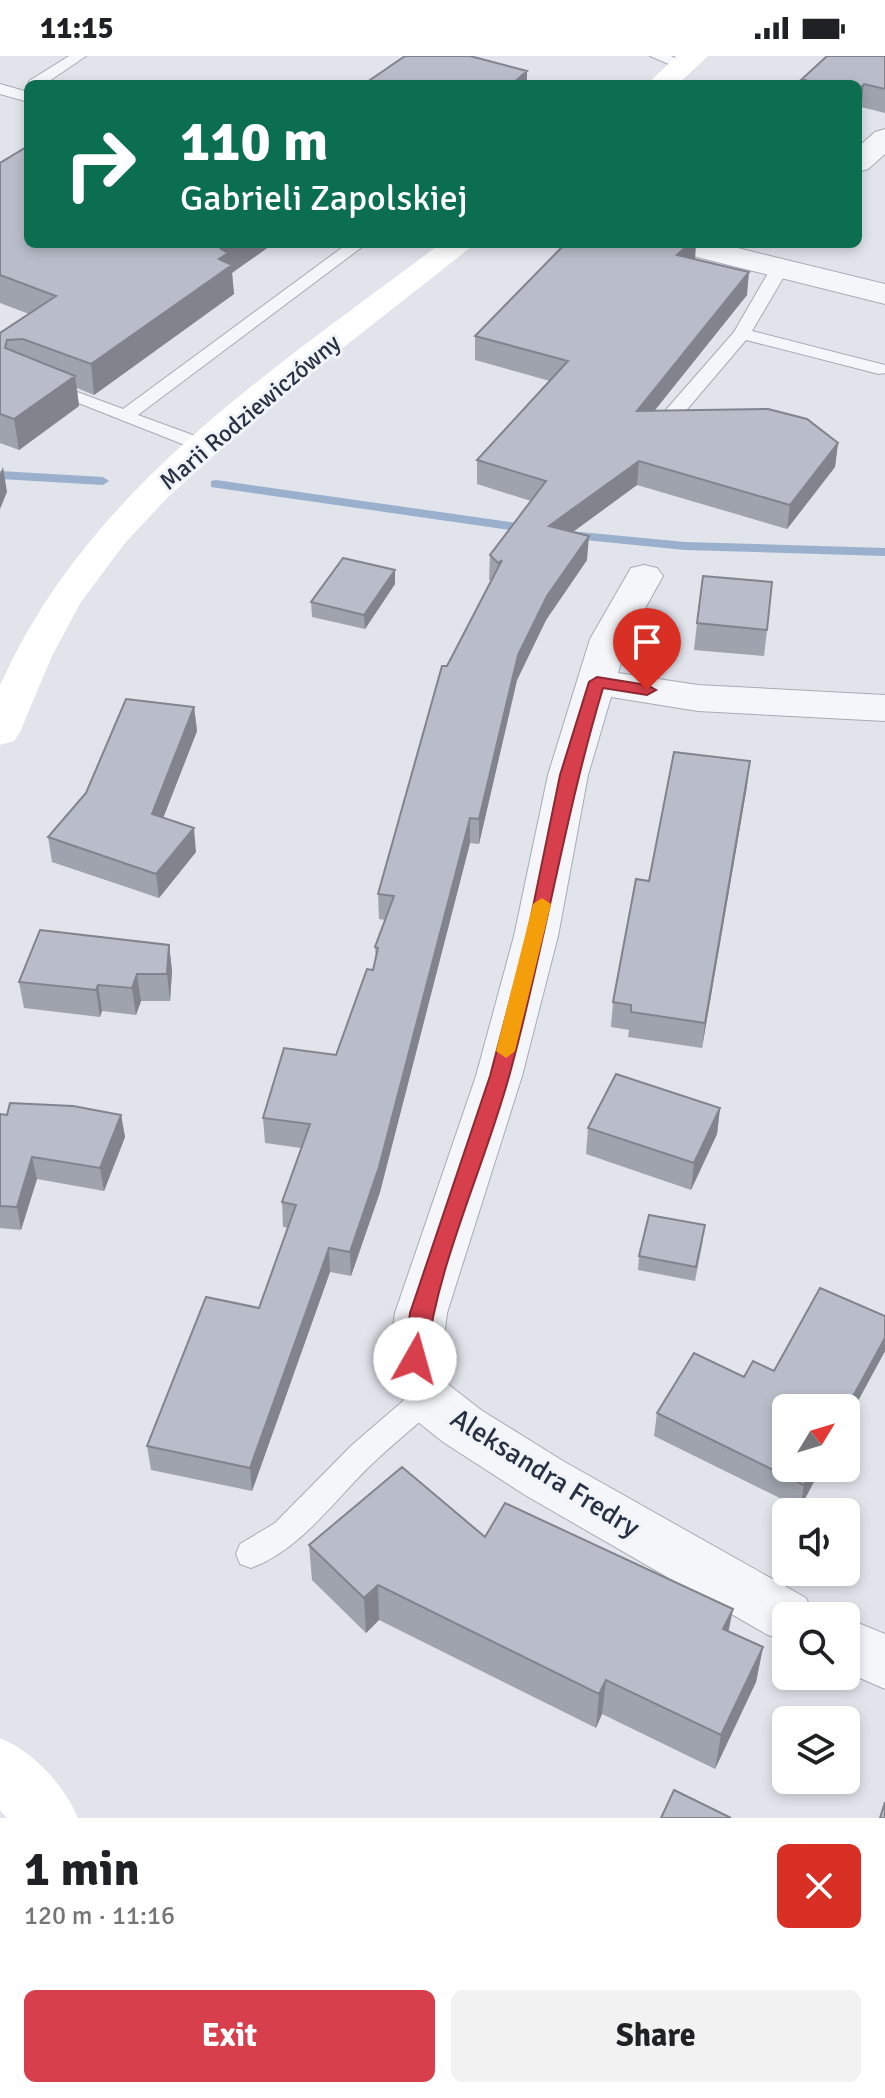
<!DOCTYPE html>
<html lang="en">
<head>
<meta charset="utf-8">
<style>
  :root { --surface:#fff; --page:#f2f2f2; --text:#202124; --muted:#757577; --accent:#d73f4d }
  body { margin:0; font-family:Signika,sans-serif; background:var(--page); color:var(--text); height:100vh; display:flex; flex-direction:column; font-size:30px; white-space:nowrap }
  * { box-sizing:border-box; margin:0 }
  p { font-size:26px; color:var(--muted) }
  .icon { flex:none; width:44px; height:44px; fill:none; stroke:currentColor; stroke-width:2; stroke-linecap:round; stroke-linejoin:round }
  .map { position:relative; height:1762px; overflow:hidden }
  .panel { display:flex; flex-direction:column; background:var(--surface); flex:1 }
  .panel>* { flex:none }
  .guide { position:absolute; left:24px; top:24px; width:838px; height:168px; border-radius:12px; box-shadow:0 4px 12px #0003; background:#0b6e4f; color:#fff; overflow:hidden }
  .needle { width:52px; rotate:52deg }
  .buttons { position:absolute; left:772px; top:1338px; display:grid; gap:16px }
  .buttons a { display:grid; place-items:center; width:88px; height:88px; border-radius:12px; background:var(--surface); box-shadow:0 4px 12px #0003; font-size:40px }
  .pin { position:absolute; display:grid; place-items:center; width:68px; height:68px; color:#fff; margin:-82px -34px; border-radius:50% 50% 50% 0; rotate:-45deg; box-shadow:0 0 8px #0007 }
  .pin .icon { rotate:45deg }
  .me { position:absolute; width:88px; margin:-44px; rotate:7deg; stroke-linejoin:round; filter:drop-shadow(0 0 6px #0008) }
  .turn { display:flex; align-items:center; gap:28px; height:168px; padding:0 24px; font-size:36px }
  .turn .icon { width:104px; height:104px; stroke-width:2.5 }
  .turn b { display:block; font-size:56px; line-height:68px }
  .round { display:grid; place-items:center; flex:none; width:84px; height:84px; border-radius:12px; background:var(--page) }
  .headline { display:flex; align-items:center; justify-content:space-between; height:136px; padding:0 24px }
  h1 { font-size:48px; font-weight:800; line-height:60px }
  .primary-button { display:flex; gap:16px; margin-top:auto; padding:16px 24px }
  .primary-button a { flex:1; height:92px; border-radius:12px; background:var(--accent); color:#fff; font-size:32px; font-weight:800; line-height:92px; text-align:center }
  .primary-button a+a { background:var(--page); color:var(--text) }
  .status { display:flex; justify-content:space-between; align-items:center; height:56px; padding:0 40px; background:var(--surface); direction:ltr }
  .status svg { height:22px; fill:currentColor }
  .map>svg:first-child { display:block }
</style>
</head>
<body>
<div class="status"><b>11:15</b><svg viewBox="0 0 49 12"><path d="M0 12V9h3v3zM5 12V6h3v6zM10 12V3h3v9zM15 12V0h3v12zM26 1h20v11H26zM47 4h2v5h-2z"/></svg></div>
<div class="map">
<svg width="885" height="1762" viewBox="0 0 885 1762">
  <rect width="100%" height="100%" fill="#e1e4eb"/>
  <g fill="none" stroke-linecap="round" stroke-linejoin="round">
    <!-- stream -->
    <path fill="#9ab0cd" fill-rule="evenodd" d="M 0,415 L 103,421 L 109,425 L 103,429 L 0,423 Z
      M 216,424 L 531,469 L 538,473 L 531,477 L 211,431 L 211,425 Z
      M 570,475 L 685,486 L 885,492 L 885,500 L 685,494 L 565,482 L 565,476 Z"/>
    <!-- lane casing -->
    <g stroke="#a6abb6" stroke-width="2">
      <path id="lane" d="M 69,0 L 86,0 L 45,28 L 28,30 L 29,25 Z
        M 650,0 L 671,0 L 690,10 L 683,14 Z
        M 0,28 L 28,36 L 28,46 L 0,38 Z
        M 347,188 L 366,188 L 138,359 L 209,385 L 209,393 L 195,393 L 38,331 L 47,326 L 53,327 L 123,353 Z
        M 780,207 L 789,212 L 752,275 L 885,309 L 885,317 L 879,318 L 746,284 L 672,371 L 658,371 L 658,363 L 734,276 L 771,212 Z
        M 427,1330 L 437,1333 L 441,1342 L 437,1351 C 415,1370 393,1388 372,1408 C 334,1444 302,1493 251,1512 L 240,1508 L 236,1498 L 240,1488 L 275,1467 L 352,1389 L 417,1333 Z"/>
    </g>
    <!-- street casing -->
    <g stroke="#a6abb6" stroke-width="2">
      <path id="street" d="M 885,73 L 885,98 L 868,113 L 858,116 L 858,91 L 875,76 Z
        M 669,188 L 721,188 L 885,228 L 885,248 L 673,195 Z
        M 644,509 L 657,512 L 663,520 L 628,583 L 618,617 L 698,629 L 885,639 L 885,665 L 698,655 L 611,641 L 588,719 L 558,880 L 522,1020 L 447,1257 L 441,1303 L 449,1329 L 481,1354 L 563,1405 L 806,1542 L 814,1560 L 786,1560 L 786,1586 L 766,1578 L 525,1439 L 443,1386 L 408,1358 L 389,1303 L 395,1257 L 476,1020 L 514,880 L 548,719 L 590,583 L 631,512 Z
        M 846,1562 L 885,1578 L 885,1633 L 846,1616 Z"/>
    </g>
    <!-- lane -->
    <use href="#lane" fill="#f4f6f9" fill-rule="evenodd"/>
    <!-- street -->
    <use href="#street" fill="#f4f6f9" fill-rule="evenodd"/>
    <!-- secondary -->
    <path fill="#fff" fill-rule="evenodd" d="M 677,0 L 708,0 L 678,28 L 647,28 Z
      M 440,188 L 475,188 L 265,353 L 168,441 L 125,487 L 81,546 L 52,600 L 20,676 L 14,685 L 0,689 L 0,629 L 5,619 C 94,428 277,311 440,188 Z
      M 0,1682 C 34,1696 64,1729 78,1762 L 7,1762 L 0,1754 Z"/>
  </g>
  <!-- wall -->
  <path fill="#9ea3ad" d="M 885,0 L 885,57 L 861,51 L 801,28 L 801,24 Z
    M 370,24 L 527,28 L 370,28 Z
    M 0,107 L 232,217 L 234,238 L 94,339 L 77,332 L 79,350 L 19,394 L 0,387 L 0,277 L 29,258 L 0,247 Z
    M 695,203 L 747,239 L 655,354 L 838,387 L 835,411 L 787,473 L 637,429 L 573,476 L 587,504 L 546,564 L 517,624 L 479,788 L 470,787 L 380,1136 L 351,1220 L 330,1216 L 252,1435 L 151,1414 L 147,1390 L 259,1252 L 288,1172 L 283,1171 L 282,1146 L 301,1092 L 265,1087 L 263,1062 L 336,999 L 373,914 L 376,903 L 375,891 L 385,864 L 379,863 L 378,838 L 447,610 L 491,525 L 489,524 L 490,499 L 531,445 L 477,428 L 477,404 L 550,325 L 475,304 L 475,280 Z
    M 395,514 L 395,528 L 365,573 L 312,561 L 311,546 Z
    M 697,567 L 767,574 L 764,600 L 694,594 Z
    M 194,651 L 197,675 L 163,762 L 196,796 L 159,842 L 52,806 L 48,781 Z
    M 747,730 L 702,992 L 628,981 L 629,974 L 611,971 L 613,946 L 649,825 Z
    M 169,889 L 172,915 L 170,945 L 141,945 L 136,959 L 102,955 L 100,961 L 24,952 L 19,926 Z
    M 720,1052 L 717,1078 L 691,1134 L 586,1098 L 588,1072 Z
    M 0,1058 L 121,1059 L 125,1081 L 104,1135 L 37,1123 L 21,1174 L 0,1172 Z
    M 703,1184 L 695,1225 L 638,1214 L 639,1200 Z
    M 885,1260 L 885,1295 L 800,1452 L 654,1380 L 657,1357 L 744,1321 L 774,1315 Z
    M 485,1481 L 729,1575 L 763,1591 L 756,1626 L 715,1713 L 602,1658 L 596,1672 L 379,1564 L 366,1577 L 312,1524 L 309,1489 Z"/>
  <!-- shaded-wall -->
  <path fill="#81848d" d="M 527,15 L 527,28 L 512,28 Z
    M 864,28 L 861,51 L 858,54 L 858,34 Z
    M 229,188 L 273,188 L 232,217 L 234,238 L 94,339 L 91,308 L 219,203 L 221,193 Z
    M 689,188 L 696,188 L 695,204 L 677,199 Z
    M 749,216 L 747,239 L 635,379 L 637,355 Z
    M 75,320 L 79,350 L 19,394 L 14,363 Z
    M 838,387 L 835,411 L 787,473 L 790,449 Z
    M 639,405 L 637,429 L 548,494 L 549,470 Z
    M 3,411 L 7,436 L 0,453 L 0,418 Z
    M 589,480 L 587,504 L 546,564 L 517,624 L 479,788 L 479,763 L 518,599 L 547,540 Z
    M 395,514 L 395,528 L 365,573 L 364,559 Z
    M 194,651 L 197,675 L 155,783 L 152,758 Z
    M 750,705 L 747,730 L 702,992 L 705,967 Z
    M 470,762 L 470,787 L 380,1136 L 351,1220 L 350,1196 Z
    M 194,772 L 196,796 L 159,842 L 156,818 Z
    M 169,889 L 172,915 L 170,945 L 167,918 Z
    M 137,918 L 141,945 L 136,959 L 132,932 Z
    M 98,929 L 102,955 L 100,961 L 96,934 Z
    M 720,1052 L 717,1078 L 691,1134 L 694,1107 Z
    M 121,1059 L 125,1081 L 104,1135 L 100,1112 Z
    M 32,1101 L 37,1123 L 21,1174 L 17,1151 Z
    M 329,1192 L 330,1216 L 252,1435 L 250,1412 Z
    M 885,1282 L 885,1295 L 846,1367 L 846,1353 Z
    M 814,1412 L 821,1412 L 800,1452 L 804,1429 Z
    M 378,1529 L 379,1564 L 366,1577 L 364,1542 Z
    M 733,1553 L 726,1588 L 723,1573 Z
    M 763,1591 L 756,1626 L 715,1713 L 721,1679 Z
    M 606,1624 L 602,1658 L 596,1672 L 599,1638 Z"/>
  <!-- building -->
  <path fill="#b8bdc9" stroke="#81848d" stroke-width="2" d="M 405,0 L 470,0 L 527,15 L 512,28 L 387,28 L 370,24 Z
    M 827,0 L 885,0 L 885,33 L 864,28 L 858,34 L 858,28 L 801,28 L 805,24 L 801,24 Z
    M 28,90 L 28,188 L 229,188 L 221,193 L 228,197 L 219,203 L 232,209 L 91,308 L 23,283 L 7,284 L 5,292 L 75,320 L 14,363 L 0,358 L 0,277 L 56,240 L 0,219 L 0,107 Z
    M 565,188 L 689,188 L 677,199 L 749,216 L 637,355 L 768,353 L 807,363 L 838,387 L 790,449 L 639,405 L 549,470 L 589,480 L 547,540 L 518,599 L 479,763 L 470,762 L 379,1111 L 350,1196 L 329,1192 L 250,1412 L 147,1390 L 206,1241 L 259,1252 L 296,1149 L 282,1146 L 310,1068 L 263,1062 L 284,992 L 336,999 L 367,913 L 373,914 L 378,892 L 375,891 L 394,840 L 378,838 L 442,610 L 447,610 L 502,504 L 498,507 L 490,499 L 546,425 L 477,404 L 568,305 L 475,280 Z
    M 343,502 L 395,514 L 364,559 L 311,546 Z
    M 703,520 L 772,526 L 767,574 L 697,567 Z
    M 126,643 L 194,651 L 152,758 L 194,772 L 156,818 L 48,781 L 86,737 Z
    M 674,696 L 750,705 L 705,967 L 631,956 L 631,949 L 613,946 L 636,823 L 649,825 Z
    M 40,874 L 169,889 L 167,918 L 137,918 L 132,932 L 98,929 L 96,934 L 19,926 Z
    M 616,1018 L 720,1052 L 694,1107 L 588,1072 Z
    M 10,1047 L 73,1050 L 121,1059 L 100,1112 L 32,1101 L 17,1151 L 0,1150 L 0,1058 L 7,1059 Z
    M 649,1159 L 705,1169 L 696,1211 L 639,1200 Z
    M 820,1232 L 885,1260 L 885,1282 L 846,1353 L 786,1352 L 786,1412 L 814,1412 L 804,1429 L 657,1357 L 694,1297 L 744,1321 L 753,1305 L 774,1315 Z
    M 402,1411 L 485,1481 L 505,1447 L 733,1553 L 723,1573 L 763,1591 L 721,1679 L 606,1624 L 599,1638 L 378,1529 L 364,1542 L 309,1489 Z
    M 674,1734 L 731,1762 L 661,1762 Z
    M 885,1746 L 885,1762 L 880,1762 Z"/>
  <!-- route -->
  <path fill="#d73f4d" stroke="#8c2932" stroke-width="2" d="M 597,621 L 647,629 L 656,634 L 647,639 L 603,632 C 565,758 545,889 510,1017 C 484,1113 438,1204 426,1303 L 423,1310 L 408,1310 L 404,1303 L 410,1257 L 490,1020 L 527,880 L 560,719 L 589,626 Z"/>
  <!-- slow -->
  <path fill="#f59e0b" d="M 542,842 L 551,848 L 515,995 L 506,1002 L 496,995 L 533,848 Z"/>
  <g text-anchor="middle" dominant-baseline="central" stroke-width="6" stroke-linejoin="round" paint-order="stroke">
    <!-- far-street labels -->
    <g font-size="24" fill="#283144" stroke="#f1f4f8">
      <text transform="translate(250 356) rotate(-40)">Marii Rodziewiczówny</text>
    </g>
    <!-- street labels -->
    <g font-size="28" fill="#283144" stroke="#f1f4f8">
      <text transform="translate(545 1417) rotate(32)">Aleksandra Fredry</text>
    </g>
  </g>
</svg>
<div class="buttons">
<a><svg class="needle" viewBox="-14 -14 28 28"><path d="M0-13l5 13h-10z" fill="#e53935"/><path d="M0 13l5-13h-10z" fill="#757577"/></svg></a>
<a><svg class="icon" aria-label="sound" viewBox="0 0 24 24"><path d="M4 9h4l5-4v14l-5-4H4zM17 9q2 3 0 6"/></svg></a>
<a><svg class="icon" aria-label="search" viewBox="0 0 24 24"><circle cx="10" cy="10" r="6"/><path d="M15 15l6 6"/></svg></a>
<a><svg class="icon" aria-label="layers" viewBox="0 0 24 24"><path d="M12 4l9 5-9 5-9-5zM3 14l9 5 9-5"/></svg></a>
</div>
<div class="pin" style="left:647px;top:634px;background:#d93025"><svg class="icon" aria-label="arrive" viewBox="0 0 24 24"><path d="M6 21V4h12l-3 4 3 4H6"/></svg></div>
<svg class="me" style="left:415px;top:1303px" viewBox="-20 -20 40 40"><circle r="19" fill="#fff"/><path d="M0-13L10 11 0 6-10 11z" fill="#d73f4d"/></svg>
<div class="guide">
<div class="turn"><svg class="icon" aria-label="right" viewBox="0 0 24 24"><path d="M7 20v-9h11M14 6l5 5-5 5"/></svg><div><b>110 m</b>Gabrieli Zapolskiej</div></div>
</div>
</div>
<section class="panel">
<div class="headline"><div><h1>1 min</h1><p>120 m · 11:16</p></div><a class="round" style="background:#d93025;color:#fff"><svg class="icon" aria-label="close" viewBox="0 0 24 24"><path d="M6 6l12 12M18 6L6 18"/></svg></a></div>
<div class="primary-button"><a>Exit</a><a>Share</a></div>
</section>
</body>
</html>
